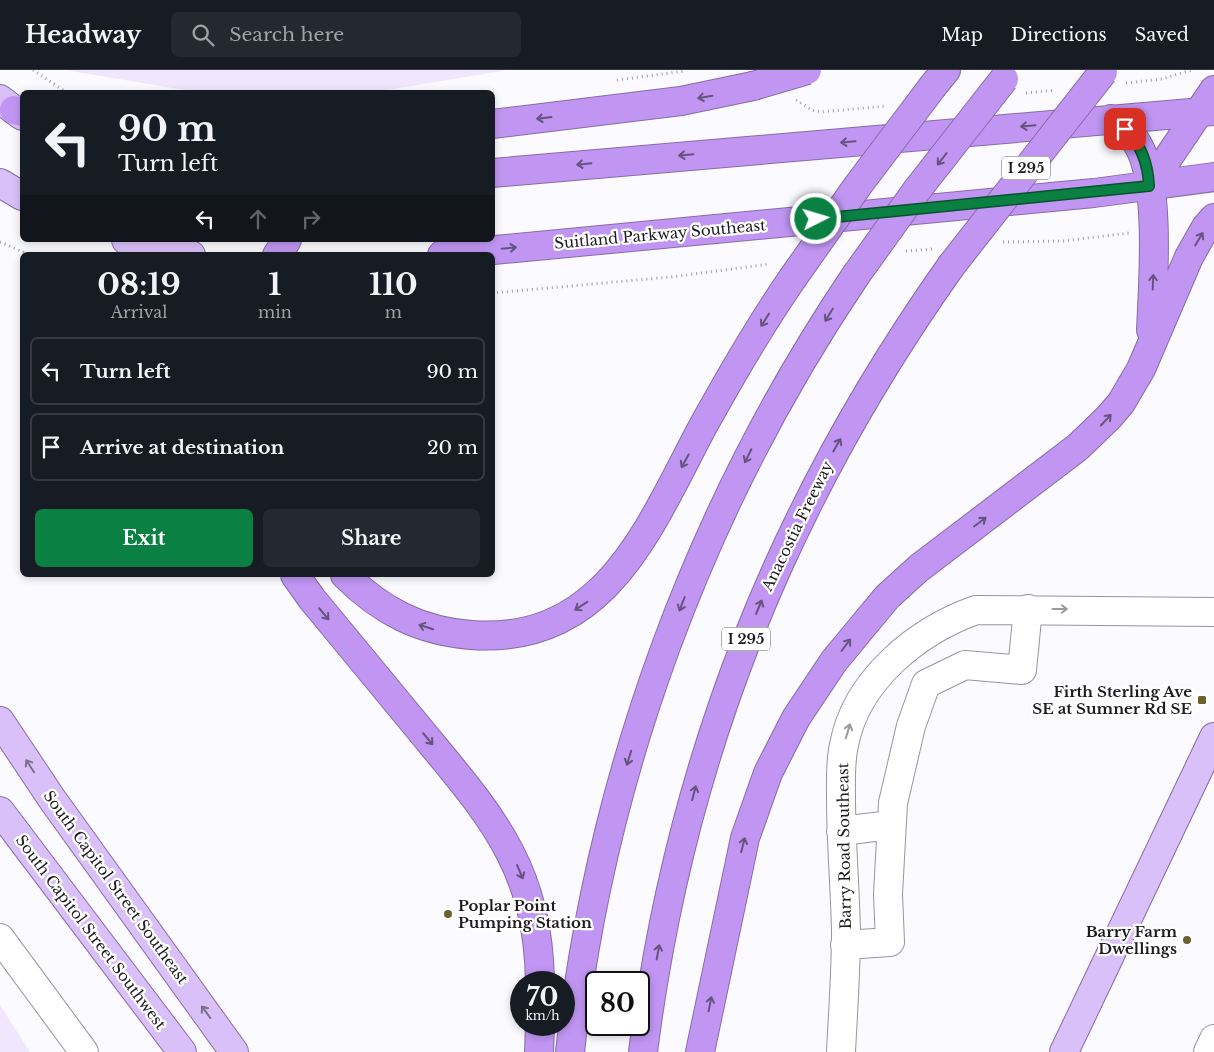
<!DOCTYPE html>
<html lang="en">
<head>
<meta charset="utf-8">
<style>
  :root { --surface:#171b24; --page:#242831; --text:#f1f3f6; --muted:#9ea1a6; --line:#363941; --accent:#0b8043 }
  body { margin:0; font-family:"Libre Baskerville",serif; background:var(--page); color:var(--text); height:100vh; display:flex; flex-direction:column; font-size:19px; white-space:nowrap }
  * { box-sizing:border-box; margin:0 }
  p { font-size:16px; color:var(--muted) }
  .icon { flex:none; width:28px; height:28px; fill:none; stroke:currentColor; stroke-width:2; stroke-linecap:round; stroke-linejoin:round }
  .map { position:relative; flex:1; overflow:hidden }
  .drawer { position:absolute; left:20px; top:182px; width:475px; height:325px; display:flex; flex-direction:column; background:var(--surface); border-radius:8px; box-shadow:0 2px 8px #0003 }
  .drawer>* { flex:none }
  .hud { position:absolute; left:20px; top:20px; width:475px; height:152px; border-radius:8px; box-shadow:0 2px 8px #0003; background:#171b24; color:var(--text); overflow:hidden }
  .speed { position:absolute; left:510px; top:901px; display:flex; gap:10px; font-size:25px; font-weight:700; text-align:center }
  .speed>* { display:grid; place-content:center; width:65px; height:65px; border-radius:50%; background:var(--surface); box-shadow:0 2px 8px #0003; line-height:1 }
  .speed small { font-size:12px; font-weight:400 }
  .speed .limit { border:2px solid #111; border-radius:8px; background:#fff; color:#111 }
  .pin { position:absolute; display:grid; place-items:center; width:42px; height:42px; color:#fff; margin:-21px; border-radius:10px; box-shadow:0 2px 8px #0006 }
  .me { position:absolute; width:55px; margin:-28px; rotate:85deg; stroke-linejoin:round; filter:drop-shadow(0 0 4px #0008) }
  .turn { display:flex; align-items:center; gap:18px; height:105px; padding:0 15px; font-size:22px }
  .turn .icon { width:65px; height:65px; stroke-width:2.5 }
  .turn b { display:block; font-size:35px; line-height:42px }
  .lanes { display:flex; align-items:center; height:48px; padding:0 15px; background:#0003; justify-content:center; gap:25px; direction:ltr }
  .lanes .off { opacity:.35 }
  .eta { display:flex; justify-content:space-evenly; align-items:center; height:85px; text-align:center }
  .eta b { font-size:30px; font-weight:800; line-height:35px }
  .primary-button { display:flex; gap:10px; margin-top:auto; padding:10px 15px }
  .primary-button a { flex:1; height:58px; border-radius:8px; background:var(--accent); color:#fff; font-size:20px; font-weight:800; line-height:58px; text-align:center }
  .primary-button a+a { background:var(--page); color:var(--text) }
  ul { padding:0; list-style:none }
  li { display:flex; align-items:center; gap:15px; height:68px; margin:0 10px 8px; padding:0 5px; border:2px solid var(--line); border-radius:8px }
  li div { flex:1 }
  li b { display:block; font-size:19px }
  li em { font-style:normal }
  header { display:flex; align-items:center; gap:30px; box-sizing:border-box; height:70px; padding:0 25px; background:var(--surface); border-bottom:1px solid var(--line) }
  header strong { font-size:24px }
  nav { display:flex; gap:28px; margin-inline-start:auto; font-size:18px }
  .search { width:350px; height:45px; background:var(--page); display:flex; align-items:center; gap:12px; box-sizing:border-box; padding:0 18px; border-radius:8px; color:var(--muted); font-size:19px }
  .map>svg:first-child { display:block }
</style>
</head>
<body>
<header>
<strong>Headway</strong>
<div class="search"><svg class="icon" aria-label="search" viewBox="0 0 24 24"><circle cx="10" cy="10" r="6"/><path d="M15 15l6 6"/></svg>Search here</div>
<nav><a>Map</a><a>Directions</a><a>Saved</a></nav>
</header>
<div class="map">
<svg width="1214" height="982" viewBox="0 0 1214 982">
  <rect width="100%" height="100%" fill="#fbfafe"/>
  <!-- green -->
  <path fill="#f0e6fe" d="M 65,0 L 507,0 L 375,22 L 197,22 Z
    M 0,935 L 30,982 L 0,982 Z"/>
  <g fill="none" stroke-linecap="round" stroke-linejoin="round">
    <!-- minor casing -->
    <g stroke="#98949e" stroke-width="30">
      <path id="minor" d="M 841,761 L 891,755
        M 0,868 L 84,982
        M 845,875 L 890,872 L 888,824 L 893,733 L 911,656 L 926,614 L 965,595 L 1022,600 L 1028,539
        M 841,982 C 843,942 846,901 846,861 C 845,816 841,772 841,728 C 841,710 840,692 844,675 C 856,610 917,561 976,540 L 1214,542
        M 1208,982 L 1214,969"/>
    </g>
    <!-- major casing -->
    <g stroke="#886ba9" stroke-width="30">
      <path id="major" d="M 0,29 L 22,46
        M 0,113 L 22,126
        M 126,170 L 191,185
        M 0,651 L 52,729 L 234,982
        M 0,741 L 182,982
        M 1064,982 L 1214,667"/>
    </g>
    <!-- highway casing -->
    <g stroke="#886ba9" stroke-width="30">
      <path id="highway" d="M 933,16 L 946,0
        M 14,40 L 22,42
        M 1111,49 C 1122,56 1132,63 1138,75 C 1161,113 1153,215 1151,260
        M 492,54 L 681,31 L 753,16
        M 492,103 L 1214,41
        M 1149,116 L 1214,20
        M 277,185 L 287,170
        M 442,185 L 1094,123 L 1214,107
        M 295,505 L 312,529 C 348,573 385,617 421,661 C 491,746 538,796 540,912
        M 345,505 C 381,541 420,561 471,565 C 606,575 649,457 702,358 C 730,307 759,257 792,209
        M 539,982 L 540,955
        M 570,982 C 601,704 700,436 856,205
        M 643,982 C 680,690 781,436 951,196
        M 700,982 L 745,768 L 768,703 L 796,648 L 834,591 L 887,527 L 919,498 L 1078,377 L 1109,347 L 1121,333 L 1141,299 L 1189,187 L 1206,157 L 1214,148"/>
    </g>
    <!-- path -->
    <path stroke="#a09fa3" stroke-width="3" stroke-dasharray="1 4" stroke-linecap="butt" d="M 33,0 L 66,22
      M 617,10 L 685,1
      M 1126,13 L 1162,9 L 1191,0
      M 1026,23 L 1055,20
      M 796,30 L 812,40 L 820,42 L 886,36
      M 0,172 L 30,185
      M 1003,172 L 1063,171 L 1129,163
      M 906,181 L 932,179
      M 492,223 L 671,207 L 770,194"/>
    <!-- minor -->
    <use href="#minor" stroke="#fff" stroke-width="28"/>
    <!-- major -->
    <use href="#major" stroke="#dac0f8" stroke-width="28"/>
    <!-- highway -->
    <use href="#highway" stroke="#c196f3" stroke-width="28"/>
    <!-- highway-bridge casing -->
    <g stroke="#886ba9" stroke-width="30" stroke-linecap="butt">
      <path id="highway-bridge" d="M 753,16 L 807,0
        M 951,196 L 1103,2
        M 856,205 L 917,120 L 1004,9
        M 792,209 L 859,114 L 933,16"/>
    </g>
    <!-- highway-bridge -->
    <use href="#highway-bridge" stroke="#c196f3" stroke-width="28"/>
  </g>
  <!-- one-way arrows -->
  <defs><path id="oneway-shaft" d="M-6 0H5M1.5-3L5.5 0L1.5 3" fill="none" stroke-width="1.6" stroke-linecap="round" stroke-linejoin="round" transform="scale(1.25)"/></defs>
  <g stroke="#67537f">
    <use href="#oneway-shaft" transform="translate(705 27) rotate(171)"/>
    <use href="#oneway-shaft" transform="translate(544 48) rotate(173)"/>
    <use href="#oneway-shaft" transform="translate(1028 56) rotate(175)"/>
    <use href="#oneway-shaft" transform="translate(848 72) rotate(175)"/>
    <use href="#oneway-shaft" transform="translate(686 85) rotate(175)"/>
    <use href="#oneway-shaft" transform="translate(942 89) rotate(128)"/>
    <use href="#oneway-shaft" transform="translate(584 94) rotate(174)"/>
    <use href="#oneway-shaft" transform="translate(1199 169) rotate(-59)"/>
    <use href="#oneway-shaft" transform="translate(509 178) rotate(-5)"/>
    <use href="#oneway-shaft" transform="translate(1153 212) rotate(-88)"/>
    <use href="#oneway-shaft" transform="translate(829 245) rotate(121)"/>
    <use href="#oneway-shaft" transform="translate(765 250) rotate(122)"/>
    <use href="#oneway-shaft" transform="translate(1106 350) rotate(-47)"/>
    <use href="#oneway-shaft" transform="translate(837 375) rotate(-60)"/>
    <use href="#oneway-shaft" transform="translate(748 386) rotate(116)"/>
    <use href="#oneway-shaft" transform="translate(685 391) rotate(119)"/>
    <use href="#oneway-shaft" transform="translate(980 452) rotate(-37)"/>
    <use href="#oneway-shaft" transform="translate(682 534) rotate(111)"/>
    <use href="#oneway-shaft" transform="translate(581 536) rotate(147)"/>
    <use href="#oneway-shaft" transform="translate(759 537) rotate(-67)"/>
    <use href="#oneway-shaft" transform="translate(324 544) rotate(50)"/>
    <use href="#oneway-shaft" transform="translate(426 557) rotate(-162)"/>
    <use href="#oneway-shaft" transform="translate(846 575) rotate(-53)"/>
    <use href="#oneway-shaft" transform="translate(428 669) rotate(50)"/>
    <use href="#oneway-shaft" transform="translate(629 688) rotate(107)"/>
    <use href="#oneway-shaft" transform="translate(694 723) rotate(-75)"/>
    <use href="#oneway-shaft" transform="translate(743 775) rotate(-76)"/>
    <use href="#oneway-shaft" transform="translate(520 802) rotate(67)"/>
    <use href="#oneway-shaft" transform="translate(658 882) rotate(-80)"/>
    <use href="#oneway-shaft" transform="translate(710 934) rotate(-79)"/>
  </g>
  <g stroke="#9a999b">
    <use href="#oneway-shaft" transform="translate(1060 539)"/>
    <use href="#oneway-shaft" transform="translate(848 661) rotate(-73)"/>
  </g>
  <g stroke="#7c6e8c">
    <use href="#oneway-shaft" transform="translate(30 696) rotate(-123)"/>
    <use href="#oneway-shaft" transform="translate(206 942) rotate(-126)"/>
  </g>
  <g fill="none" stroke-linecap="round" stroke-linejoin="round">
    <!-- route casing -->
    <g stroke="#07532c" stroke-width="12">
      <path id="route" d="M 816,149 L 1149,116 C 1148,93 1141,74 1125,59"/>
    </g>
    <!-- route -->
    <use href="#route" stroke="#0b8043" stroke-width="9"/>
  </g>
  <!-- markers -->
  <g fill="#6e602d" stroke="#fff" stroke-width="2">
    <rect x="1197" y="625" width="10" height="10" rx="2.5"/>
    <circle cx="448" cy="844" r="5"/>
    <circle cx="1187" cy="870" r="5"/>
  </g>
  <g text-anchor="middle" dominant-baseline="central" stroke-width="4.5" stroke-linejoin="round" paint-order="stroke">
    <!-- shield labels -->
    <g fill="#fff" stroke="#626063" stroke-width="1">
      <rect x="1002" y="86.5" width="48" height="23" rx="4"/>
      <rect x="722" y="557.5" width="48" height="23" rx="4"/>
    </g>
    <g font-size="14" font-weight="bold" fill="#1e1c20">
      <text x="1026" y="98">I 295</text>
      <text x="746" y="569">I 295</text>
    </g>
    <!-- street labels -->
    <g font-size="15" fill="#1e1c20" stroke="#fff">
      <text transform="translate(660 164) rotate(-5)">Suitland Parkway Southeast</text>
      <text transform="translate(797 456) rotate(-64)">Anacostia Freeway</text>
      <text transform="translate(844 776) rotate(-91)">Barry Road Southeast</text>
      <text transform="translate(116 817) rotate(54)">South Capitol Street Southeast</text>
      <text transform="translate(91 862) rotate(53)">South Capitol Street Southwest</text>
    </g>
    <!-- poi labels -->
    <g font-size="15" font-weight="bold" fill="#1e1c20" stroke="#fff" text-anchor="end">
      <text x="1192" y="621">Firth Sterling Ave<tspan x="1192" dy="17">SE at Sumner Rd SE</tspan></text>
      <text x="458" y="835" text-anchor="start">Poplar Point<tspan x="458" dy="17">Pumping Station</tspan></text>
      <text x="1177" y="861">Barry Farm<tspan x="1177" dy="17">Dwellings</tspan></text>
    </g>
  </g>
</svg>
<div class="speed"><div>70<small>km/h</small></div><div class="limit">80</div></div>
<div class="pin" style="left:1125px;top:59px;background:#d93025"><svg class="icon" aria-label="arrive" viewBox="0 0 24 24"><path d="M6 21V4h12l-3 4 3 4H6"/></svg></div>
<svg class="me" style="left:816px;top:149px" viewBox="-20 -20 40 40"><circle r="17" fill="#0b8043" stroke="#fff" stroke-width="3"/><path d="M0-11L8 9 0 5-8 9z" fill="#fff"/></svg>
<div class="hud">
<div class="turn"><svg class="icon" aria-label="left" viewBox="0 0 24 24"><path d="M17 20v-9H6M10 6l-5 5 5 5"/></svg><div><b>90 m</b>Turn left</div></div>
<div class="lanes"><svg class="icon" aria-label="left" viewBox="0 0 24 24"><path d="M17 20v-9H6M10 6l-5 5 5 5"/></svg><svg class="icon off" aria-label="ahead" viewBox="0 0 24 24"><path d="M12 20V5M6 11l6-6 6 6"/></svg><svg class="icon off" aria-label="right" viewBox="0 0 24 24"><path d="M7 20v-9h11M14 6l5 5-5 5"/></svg></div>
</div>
<section class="drawer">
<div class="eta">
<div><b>08:19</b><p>Arrival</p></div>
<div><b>1</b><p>min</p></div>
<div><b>110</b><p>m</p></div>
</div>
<ul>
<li><svg class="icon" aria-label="left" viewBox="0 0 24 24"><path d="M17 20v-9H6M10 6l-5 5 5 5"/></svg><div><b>Turn left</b></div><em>90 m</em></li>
<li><svg class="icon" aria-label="arrive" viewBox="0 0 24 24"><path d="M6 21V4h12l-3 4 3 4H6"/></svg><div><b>Arrive at destination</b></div><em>20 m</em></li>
</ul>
<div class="primary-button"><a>Exit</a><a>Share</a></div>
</section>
</div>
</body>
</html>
